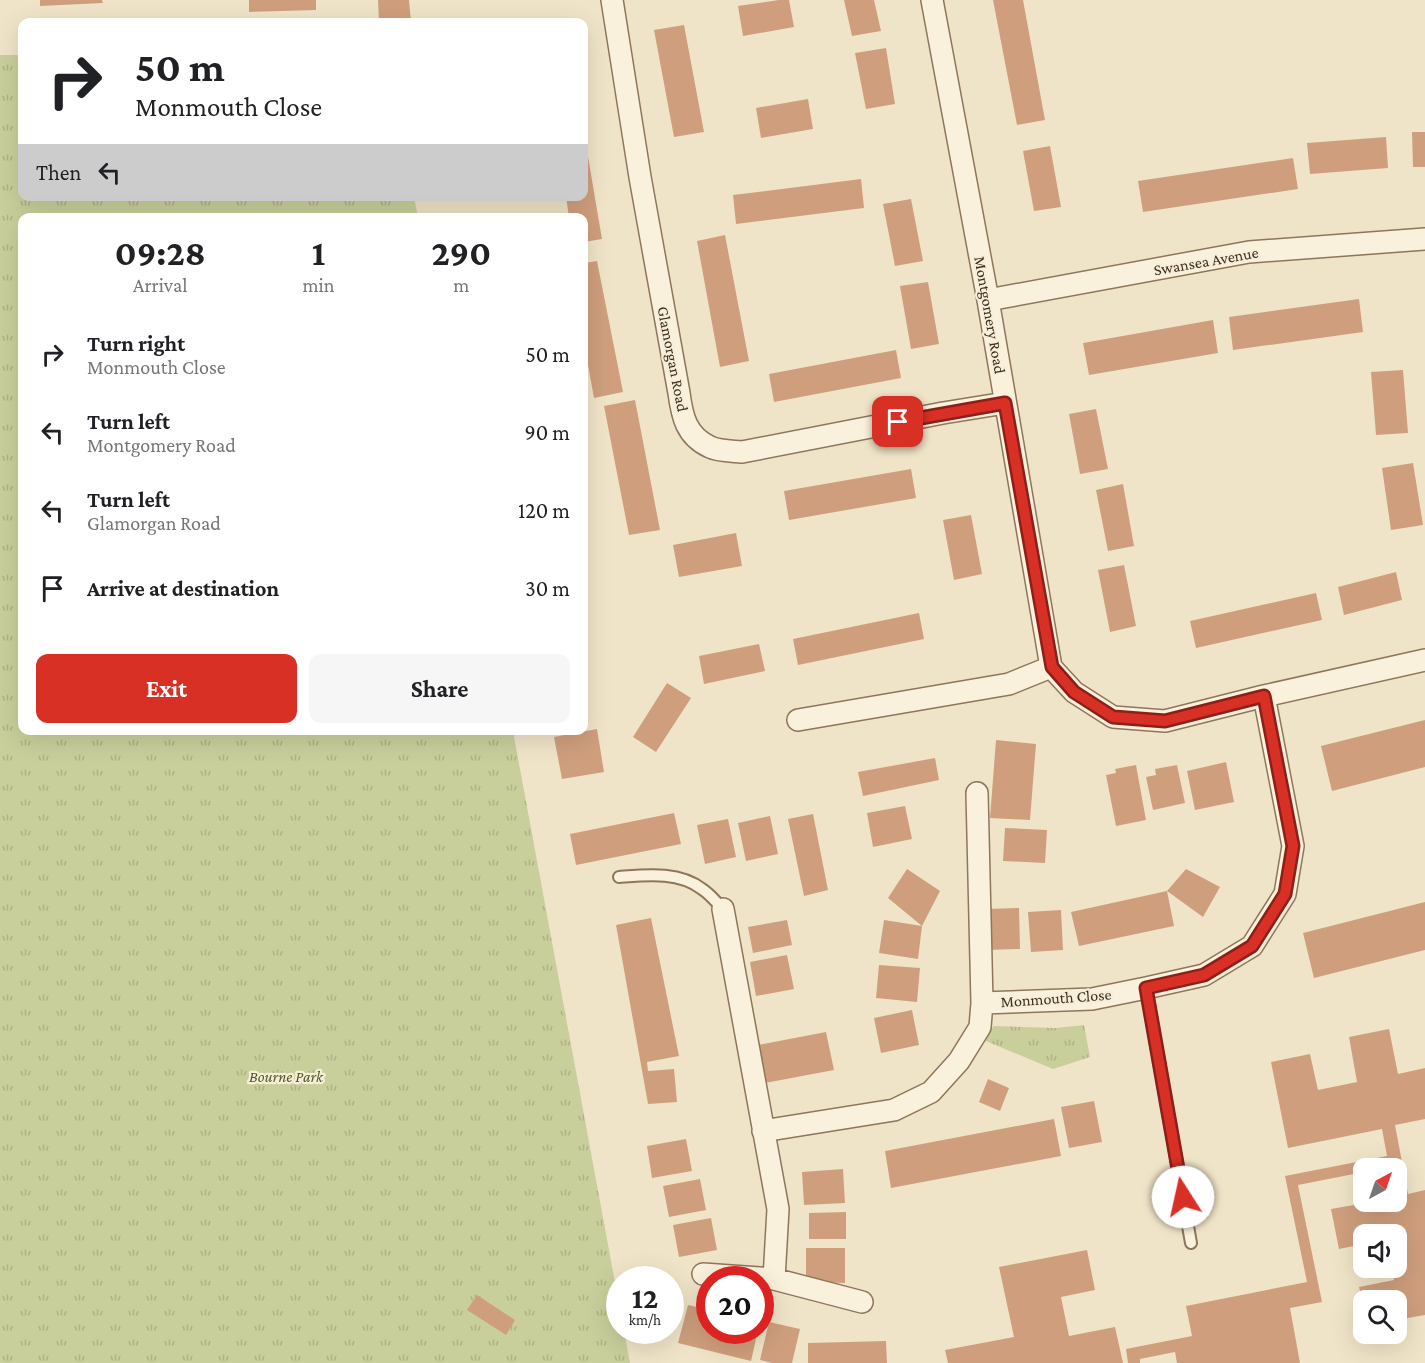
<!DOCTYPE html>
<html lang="en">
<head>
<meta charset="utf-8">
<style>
  :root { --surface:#fff; --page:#f6f6f6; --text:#202124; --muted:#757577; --accent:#d93025 }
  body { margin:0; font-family:"Crimson Pro",serif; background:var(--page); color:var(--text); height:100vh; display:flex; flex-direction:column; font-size:22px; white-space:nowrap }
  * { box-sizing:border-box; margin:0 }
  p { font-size:20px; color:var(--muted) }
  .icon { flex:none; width:33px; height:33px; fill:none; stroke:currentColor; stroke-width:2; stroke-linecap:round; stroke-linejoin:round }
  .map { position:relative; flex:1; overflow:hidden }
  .side { position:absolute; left:18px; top:213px; width:570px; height:522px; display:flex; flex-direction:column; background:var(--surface); border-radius:12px; box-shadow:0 6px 24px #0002 }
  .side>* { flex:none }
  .hud { position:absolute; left:18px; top:18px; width:570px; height:183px; border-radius:12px; box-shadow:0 6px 24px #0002; background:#fff; color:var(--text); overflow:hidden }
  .needle { width:39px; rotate:40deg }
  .tools { position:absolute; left:1353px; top:1158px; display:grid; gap:12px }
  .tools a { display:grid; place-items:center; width:54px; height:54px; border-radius:12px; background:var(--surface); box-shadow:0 6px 24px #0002; font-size:30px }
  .speed { position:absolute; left:606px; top:1266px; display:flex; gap:12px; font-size:30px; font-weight:700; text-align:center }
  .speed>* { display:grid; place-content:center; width:78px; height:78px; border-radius:50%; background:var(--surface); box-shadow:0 6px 24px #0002; line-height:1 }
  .speed small { font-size:15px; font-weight:400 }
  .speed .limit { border:9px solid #d22; background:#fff; color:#111 }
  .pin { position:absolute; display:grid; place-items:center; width:51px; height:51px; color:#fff; margin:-26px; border-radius:12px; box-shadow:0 3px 9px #0006 }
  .me { position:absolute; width:66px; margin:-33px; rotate:350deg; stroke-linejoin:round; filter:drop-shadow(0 0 4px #0008) }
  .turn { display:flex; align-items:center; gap:21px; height:126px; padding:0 18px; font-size:27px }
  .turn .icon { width:78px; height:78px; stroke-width:2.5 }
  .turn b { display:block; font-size:42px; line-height:51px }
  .then { display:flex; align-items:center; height:57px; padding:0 18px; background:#0003; gap:12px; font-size:22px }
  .eta { display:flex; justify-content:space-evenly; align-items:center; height:102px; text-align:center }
  .eta b { font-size:36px; font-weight:700; line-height:42px }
  .cta { display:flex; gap:12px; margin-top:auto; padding:12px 18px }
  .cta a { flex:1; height:69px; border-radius:12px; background:var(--accent); color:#fff; font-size:24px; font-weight:700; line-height:69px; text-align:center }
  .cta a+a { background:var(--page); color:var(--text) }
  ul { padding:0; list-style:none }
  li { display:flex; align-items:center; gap:18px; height:78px; padding:0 18px }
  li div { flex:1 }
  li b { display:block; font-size:22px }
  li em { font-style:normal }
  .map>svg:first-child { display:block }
</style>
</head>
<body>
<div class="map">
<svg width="1425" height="1363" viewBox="0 0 1425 1363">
  <defs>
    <pattern id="park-tufts" width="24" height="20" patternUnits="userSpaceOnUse" patternTransform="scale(1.5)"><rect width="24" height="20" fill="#c9cf9b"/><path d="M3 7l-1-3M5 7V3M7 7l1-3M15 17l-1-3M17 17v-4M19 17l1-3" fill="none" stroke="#aeb285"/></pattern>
  </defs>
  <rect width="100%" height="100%" fill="#f0e4c8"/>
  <!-- park -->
  <path fill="url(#park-tufts)" d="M 0,55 L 22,55 L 22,196 L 414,197 L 418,217 L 22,218 L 22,730 L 513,731 L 619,1304 L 620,1330 L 624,1331 L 630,1363 L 0,1363 Z
    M 1084,1025 L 1090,1057 L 1053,1069 L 981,1039 L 994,1026 L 1056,1028 Z"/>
  <!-- building -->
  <path fill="#cf9f7d" d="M 40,0 L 102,0 L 103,3 L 40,6 Z
    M 249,0 L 316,0 L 316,10 L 249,12 Z
    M 378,0 L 409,0 L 411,22 L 379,22 Z
    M 779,0 L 789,0 L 794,27 L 743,36 L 738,6 Z
    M 844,0 L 874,0 L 881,31 L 852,36 Z
    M 993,0 L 1023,0 L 1045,120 L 1017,125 Z
    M 684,25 L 704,132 L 674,137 L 654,30 Z
    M 886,48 L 895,104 L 866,109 L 855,53 Z
    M 808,99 L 813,129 L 761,138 L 756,108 Z
    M 1412,132 L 1425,132 L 1425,167 L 1413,167 Z
    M 1386,137 L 1388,168 L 1310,174 L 1307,143 Z
    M 584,139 L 585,139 L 602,239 L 584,242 L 584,218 L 569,218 L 566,196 L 584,196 Z
    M 1050,146 L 1061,207 L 1034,211 L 1023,151 Z
    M 1293,158 L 1298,189 L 1143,212 L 1138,181 Z
    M 861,179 L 864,208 L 736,224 L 733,195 Z
    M 911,199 L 923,261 L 895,266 L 883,204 Z
    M 725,235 L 749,361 L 720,367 L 697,241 Z
    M 597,261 L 623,392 L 594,398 L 584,343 L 584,263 Z
    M 928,282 L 939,344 L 911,349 L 900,286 Z
    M 1359,299 L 1363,332 L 1233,350 L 1229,317 Z
    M 1213,320 L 1218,353 L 1089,375 L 1083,343 Z
    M 896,350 L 901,378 L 774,402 L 769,374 Z
    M 1403,370 L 1408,433 L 1376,435 L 1371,372 Z
    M 635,400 L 660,530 L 629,535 L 604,406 Z
    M 1096,409 L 1108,469 L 1080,474 L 1069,414 Z
    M 1413,463 L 1423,525 L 1391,530 L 1382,468 Z
    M 911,469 L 916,498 L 789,520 L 784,491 Z
    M 1123,484 L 1134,546 L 1108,551 L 1096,490 Z
    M 971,515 L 982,574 L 954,580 L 943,520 Z
    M 736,533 L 742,566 L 679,577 L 673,545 Z
    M 1124,565 L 1136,626 L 1110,632 L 1098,570 Z
    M 1396,572 L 1402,600 L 1344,615 L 1338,587 Z
    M 1316,593 L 1322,620 L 1196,648 L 1190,621 Z
    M 919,613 L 924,639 L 798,665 L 793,639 Z
    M 759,644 L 765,671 L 704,684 L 699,656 Z
    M 667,683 L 691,698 L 656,752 L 633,737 Z
    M 1425,720 L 1425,767 L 1332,791 L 1321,746 Z
    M 597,729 L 604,772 L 562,779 L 554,737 Z
    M 996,740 L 1036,744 L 1030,820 L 990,818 Z
    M 935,758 L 939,780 L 863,796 L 858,772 Z
    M 1226,762 L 1234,802 L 1195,810 L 1187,771 Z
    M 1136,765 L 1146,820 L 1116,826 L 1106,775 L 1116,773 L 1115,769 Z
    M 1177,765 L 1185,803 L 1153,810 L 1146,777 L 1156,775 L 1155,769 Z
    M 905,806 L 912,839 L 873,847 L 867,813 Z
    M 674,813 L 681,844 L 576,865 L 570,834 Z
    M 813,814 L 828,890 L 804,896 L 788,819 Z
    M 770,816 L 778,854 L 746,861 L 738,823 Z
    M 728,819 L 736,857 L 705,864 L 697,825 Z
    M 1005,828 L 1047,830 L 1045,863 L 1003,861 Z
    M 907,869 L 940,891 L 922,926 L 918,959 L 879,953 L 884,920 L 922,926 L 888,898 Z
    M 1186,869 L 1220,887 L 1203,917 L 1167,891 Z
    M 1167,891 L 1174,926 L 1079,946 L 1071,912 Z
    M 1425,902 L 1425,950 L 1314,978 L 1303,933 Z
    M 1019,908 L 1020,949 L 986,950 L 985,909 Z
    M 1061,910 L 1063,950 L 1031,952 L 1028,912 Z
    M 651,918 L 679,1056 L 647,1062 L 648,1071 L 674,1069 L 677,1102 L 648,1104 L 616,925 Z
    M 787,920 L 792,945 L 753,953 L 748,927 Z
    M 787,955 L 794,989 L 756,996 L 750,962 Z
    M 879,965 L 920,968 L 917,1002 L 876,998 Z
    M 912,1010 L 919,1045 L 881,1053 L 874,1018 Z
    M 1389,1029 L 1398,1074 L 1425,1068 L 1425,1119 L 1395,1125 L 1408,1194 L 1425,1190 L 1425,1315 L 1396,1320 L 1396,1300 L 1362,1300 L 1359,1287 L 1394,1280 L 1392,1268 L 1396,1268 L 1396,1234 L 1364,1234 L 1364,1244 L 1339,1249 L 1331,1209 L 1371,1202 L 1396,1202 L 1396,1168 L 1389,1168 L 1389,1167 L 1380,1168 L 1364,1168 L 1364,1172 L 1298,1185 L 1322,1302 L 1290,1308 L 1300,1363 L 1177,1363 L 1175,1352 L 1140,1359 L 1140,1363 L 1128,1363 L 1126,1349 L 1192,1336 L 1186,1306 L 1307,1282 L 1285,1176 L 1387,1156 L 1382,1129 L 1288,1148 L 1271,1062 L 1310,1054 L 1318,1090 L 1357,1082 L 1349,1037 Z
    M 826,1032 L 834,1070 L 765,1083 L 758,1045 Z
    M 988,1079 L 1009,1088 L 1000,1111 L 979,1102 Z
    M 1094,1101 L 1102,1142 L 1069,1148 L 1061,1107 Z
    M 1054,1119 L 1061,1156 L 891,1188 L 885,1151 Z
    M 686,1139 L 692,1171 L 652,1178 L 647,1146 Z
    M 843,1169 L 845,1203 L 804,1205 L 802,1172 Z
    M 700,1179 L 706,1210 L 669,1217 L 663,1186 Z
    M 846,1212 L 846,1239 L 809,1239 L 809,1213 Z
    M 711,1218 L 717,1250 L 679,1257 L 673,1225 Z
    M 806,1248 L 845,1248 L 845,1283 L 806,1282 Z
    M 1087,1250 L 1095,1290 L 1061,1297 L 1069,1336 L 1115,1327 L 1123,1363 L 948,1363 L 945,1350 L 1014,1337 L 999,1267 Z
    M 477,1295 L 515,1320 L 506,1335 L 467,1310 Z
    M 688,1305 L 710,1310 L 710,1330 L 758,1330 L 751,1361 L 678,1343 Z
    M 769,1322 L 800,1329 L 792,1363 L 772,1363 L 760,1360 Z
    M 886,1341 L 887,1363 L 808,1363 L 808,1343 Z"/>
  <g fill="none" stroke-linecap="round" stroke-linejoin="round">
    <!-- service casing -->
    <g stroke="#8d765c" stroke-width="14">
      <path id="service" d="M 619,877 C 646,875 679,871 702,889 C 710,894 716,902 723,909
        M 1146,988 L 1191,1243"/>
    </g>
    <!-- minor casing -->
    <g stroke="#8d765c" stroke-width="24">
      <path id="minor" d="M 612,0 L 640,177 L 679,393 C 682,416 686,436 710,447 C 718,451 732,451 742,452 L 943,413 L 1005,403
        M 932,0 L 988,300 L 1051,667 L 1074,692 L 1113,717 L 1165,721 L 1264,696 L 1425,660
        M 988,300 L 1249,252 L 1425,239
        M 798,720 L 1009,684 L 1051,667
        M 982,1003 L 1092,999 L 1146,988 L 1204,975 L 1252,946 L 1285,894 L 1293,846 L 1264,696
        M 763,1131 L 894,1110 L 931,1092 L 959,1061 L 980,1027 L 982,1003 L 977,793
        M 703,1274 L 774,1279 L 778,1209 L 723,909
        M 774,1279 L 862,1302"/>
    </g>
    <!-- service -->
    <use href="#service" stroke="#faf1dc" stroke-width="10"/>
    <!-- minor -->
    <use href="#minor" stroke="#faf1dc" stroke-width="21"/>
  </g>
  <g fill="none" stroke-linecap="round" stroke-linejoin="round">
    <!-- route casing -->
    <g stroke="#8d1f18" stroke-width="15">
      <path id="route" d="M 898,422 L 1005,403 L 1052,667 L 1074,692 L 1113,717 L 1165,721 L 1264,696 L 1293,846 L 1285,894 L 1252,946 L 1204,975 L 1146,988 L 1183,1197"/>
    </g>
    <!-- route -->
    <use href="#route" stroke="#d93025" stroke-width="10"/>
  </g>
  <g text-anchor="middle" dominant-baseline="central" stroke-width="4.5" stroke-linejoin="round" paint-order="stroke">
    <!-- street labels -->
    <g font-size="16" fill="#3d2e20" stroke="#f7eed8">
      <text transform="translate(1206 261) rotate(-10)">Swansea Avenue</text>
      <text transform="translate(990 315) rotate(80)">Montgomery Road</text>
      <text transform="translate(673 359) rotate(79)">Glamorgan Road</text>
      <text transform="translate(1056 998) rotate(-4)">Monmouth Close</text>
    </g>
    <!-- park labels -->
    <g font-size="16" font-style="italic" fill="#4d5a26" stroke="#f7eed8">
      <text x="286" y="1076">Bourne Park</text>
    </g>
  </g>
</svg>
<div class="tools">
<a><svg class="needle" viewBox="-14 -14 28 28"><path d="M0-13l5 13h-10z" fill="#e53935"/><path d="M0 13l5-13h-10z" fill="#757577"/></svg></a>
<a><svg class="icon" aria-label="sound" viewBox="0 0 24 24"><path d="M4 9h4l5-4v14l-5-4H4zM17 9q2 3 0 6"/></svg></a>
<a><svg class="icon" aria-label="search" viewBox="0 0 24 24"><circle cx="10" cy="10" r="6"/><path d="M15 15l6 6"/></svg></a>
</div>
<div class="speed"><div>12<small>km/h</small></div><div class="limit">20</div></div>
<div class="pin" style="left:898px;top:422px;background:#d93025"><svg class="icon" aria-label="arrive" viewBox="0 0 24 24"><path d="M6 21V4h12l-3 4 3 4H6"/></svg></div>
<svg class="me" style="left:1183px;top:1197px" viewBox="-20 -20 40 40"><circle r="19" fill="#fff"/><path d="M0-13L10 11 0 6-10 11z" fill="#d93025"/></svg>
<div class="hud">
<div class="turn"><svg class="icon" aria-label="right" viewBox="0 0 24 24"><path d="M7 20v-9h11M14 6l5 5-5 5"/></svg><div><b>50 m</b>Monmouth Close</div></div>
<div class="then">Then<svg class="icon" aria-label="left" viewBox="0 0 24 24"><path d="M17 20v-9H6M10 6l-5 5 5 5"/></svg></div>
</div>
<section class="side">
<div class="eta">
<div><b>09:28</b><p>Arrival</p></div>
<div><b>1</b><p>min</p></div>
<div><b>290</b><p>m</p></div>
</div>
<ul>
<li><svg class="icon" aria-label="right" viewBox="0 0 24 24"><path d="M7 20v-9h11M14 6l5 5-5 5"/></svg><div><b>Turn right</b><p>Monmouth Close</p></div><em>50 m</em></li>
<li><svg class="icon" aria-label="left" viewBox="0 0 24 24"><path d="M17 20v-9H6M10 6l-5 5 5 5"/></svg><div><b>Turn left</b><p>Montgomery Road</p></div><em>90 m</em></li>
<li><svg class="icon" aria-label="left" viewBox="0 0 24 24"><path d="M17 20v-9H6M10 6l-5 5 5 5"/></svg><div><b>Turn left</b><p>Glamorgan Road</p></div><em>120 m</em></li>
<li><svg class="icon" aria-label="arrive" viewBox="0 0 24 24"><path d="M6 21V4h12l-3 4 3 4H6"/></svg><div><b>Arrive at destination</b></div><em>30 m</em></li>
</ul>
<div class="cta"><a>Exit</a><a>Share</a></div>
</section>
</div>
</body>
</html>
